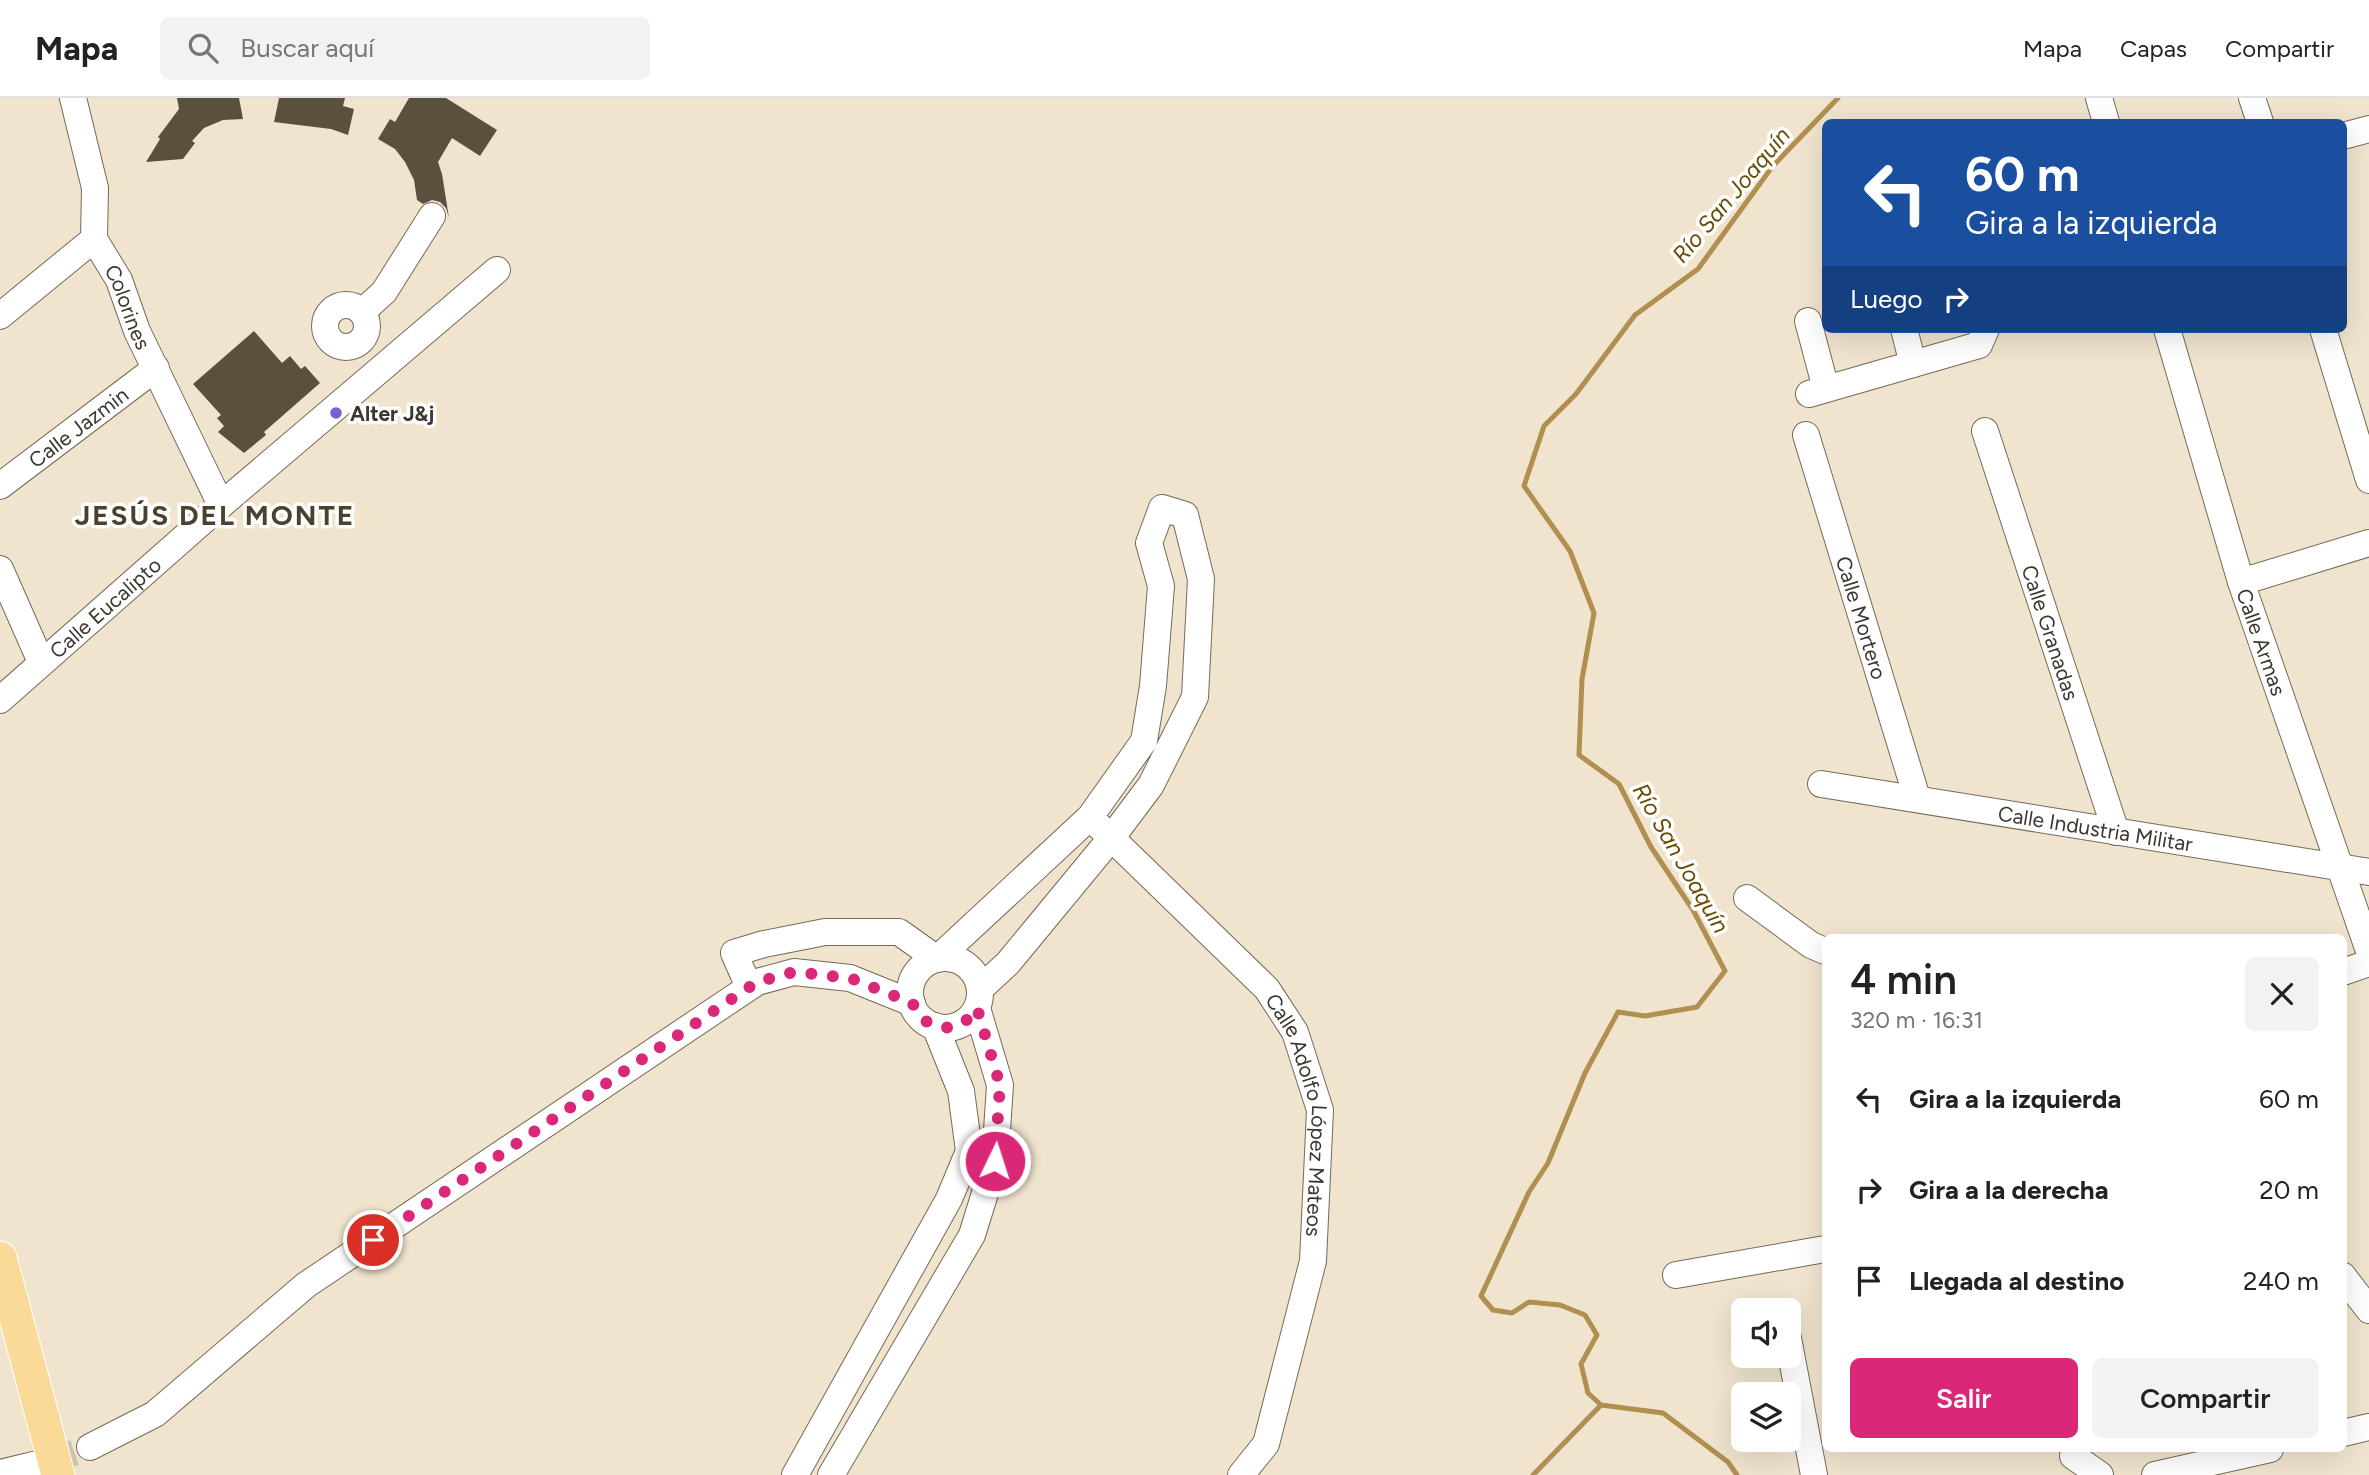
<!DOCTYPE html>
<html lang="es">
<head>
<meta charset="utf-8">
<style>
  :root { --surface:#fff; --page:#f2f2f2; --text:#222; --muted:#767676; --line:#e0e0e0; --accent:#db2777 }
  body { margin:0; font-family:Figtree,sans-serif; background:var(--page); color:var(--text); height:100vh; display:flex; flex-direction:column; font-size:26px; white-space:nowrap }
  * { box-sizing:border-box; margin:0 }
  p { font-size:23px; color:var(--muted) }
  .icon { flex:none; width:38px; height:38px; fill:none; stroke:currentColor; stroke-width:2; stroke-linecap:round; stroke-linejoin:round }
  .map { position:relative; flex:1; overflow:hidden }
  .panel { position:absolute; left:1822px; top:836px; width:525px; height:518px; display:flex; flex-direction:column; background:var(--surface); border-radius:10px; box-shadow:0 7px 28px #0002 }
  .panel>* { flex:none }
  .top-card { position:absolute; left:1822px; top:21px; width:525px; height:214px; border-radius:10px; box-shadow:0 7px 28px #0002; background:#1a4fa0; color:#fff; overflow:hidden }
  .buttons { position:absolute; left:1731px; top:1200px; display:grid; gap:14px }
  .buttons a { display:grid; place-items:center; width:70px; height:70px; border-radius:10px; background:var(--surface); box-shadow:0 7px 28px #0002; font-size:35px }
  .pin { position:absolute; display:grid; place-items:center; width:60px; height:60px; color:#fff; margin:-30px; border:4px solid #fff; border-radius:50%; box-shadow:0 2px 7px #0007 }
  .me { position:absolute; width:77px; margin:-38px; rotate:4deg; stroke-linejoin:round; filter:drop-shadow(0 0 5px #0008) }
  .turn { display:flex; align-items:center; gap:24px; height:147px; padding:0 28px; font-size:32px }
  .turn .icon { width:91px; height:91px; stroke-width:2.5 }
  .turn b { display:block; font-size:49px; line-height:60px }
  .then { display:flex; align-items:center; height:66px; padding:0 28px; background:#0003; gap:14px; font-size:26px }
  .round { display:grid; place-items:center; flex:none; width:74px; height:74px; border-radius:10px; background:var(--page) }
  .head { display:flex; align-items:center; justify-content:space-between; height:119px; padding:0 28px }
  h1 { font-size:42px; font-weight:600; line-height:52px }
  .primary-button { display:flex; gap:14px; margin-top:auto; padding:14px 28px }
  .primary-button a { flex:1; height:80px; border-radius:10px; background:var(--accent); color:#fff; font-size:28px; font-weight:600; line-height:80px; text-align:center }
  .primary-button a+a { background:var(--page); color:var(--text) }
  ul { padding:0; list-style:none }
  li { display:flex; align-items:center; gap:21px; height:91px; padding:0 28px }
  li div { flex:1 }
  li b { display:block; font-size:26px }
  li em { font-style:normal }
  header { display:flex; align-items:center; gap:42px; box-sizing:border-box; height:98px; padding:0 35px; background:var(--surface); border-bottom:2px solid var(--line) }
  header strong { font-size:33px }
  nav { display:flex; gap:38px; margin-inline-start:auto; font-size:24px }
  .search { width:490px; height:63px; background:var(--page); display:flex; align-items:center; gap:18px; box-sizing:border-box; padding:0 24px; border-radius:10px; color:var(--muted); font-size:26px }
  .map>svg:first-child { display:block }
</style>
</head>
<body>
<header>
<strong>Mapa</strong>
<div class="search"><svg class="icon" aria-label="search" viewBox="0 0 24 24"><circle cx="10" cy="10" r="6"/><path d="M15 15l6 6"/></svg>Buscar aquí</div>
<nav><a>Mapa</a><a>Capas</a><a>Compartir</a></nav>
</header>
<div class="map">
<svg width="2369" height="1377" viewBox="0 0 2369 1377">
  <rect width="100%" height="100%" fill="#f0e4ce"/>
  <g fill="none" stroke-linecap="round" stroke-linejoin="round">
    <!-- stream -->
    <path stroke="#b18f51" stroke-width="5" d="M 1533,1377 L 1601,1307
      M 1737,1377 L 1728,1364 L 1663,1315 L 1601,1307 L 1588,1295 L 1581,1266 L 1597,1237 L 1585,1217 L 1560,1207 L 1529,1204 L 1512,1215 L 1493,1212 L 1481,1198 L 1529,1094 L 1548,1065 L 1585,975 L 1618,914 L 1645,918 L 1697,909 L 1725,873 L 1693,812 L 1651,749 L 1619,686 L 1579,657 L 1582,581 L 1594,515 L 1570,453 L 1524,388 L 1544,328 L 1576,296 L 1635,217 L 1698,171 L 1772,69 L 1838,0"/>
  </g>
  <!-- building -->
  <path fill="#5b503e" d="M 177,0 L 239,0 L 243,21 L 223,22 L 204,30 L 192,43 L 195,45 L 183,61 L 146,64 L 160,41 L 158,39 L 179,11 Z
    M 279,0 L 345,0 L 343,8 L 354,11 L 348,37 L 331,31 L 274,24 Z
    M 409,0 L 446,0 L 497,32 L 480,58 L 452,40 L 438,64 L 442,76 L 449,120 L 446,110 L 440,104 L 432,102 L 423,106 L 417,102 L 414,82 L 405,64 L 395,51 L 378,41 L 390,21 L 395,24 Z
    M 254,233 L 282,265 L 290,258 L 301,271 L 305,268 L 320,285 L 264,334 L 266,337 L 244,355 L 218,334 L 224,328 L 217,320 L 221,317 L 193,286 Z"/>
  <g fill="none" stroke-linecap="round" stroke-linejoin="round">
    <!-- minor-tunnel -->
    <path stroke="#ccc1ae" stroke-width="26" stroke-dasharray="26 13" stroke-linecap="butt" d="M 50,1363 L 90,1349"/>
    <!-- minor casing -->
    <g stroke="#756a57" stroke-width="28">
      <g id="minor">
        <path id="s1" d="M 73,0 L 95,90 L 94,141 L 119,182 L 137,233 L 221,407"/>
        <path d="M 2099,0 L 2106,24"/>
        <path d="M 2252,0 L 2260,24"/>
        <path d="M 2343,38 L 2369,31"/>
        <circle cx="346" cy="228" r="21"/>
        <path d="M 362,214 L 384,194 L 432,118"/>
        <path d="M 0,218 L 94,141"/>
        <path d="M 1808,223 L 1826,291"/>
        <path d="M 1904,231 L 1913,266"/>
        <path id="s2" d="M 2167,231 L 2241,484 L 2369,853"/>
        <path d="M 2323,231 L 2369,382"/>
        <path d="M 1809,296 L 1979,247 L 1986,231"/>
        <path id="s3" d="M 1985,333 L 2116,734"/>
        <path id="s4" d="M 1806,337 L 1917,700"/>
        <path id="s5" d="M 0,388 L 156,270"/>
        <path d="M 0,471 L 41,564"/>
        <path d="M 2241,484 L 2369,445"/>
        <path id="s6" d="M 0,602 L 221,407 L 497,172"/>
        <path id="s7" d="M 1821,686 L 2369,774"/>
        <path id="s8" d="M 1099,728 L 1267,891 L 1295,934 L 1320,1012 L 1313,1163 L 1266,1346 L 1241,1377"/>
        <path d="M 1747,800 L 1811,847 L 1825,853"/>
        <circle cx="945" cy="895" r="35"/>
        <path d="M 2343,874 L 2369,865"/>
        <path d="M 749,889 L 734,855 L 764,846 L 825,834 L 899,834 L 937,861 L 1090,719 L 1144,643 L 1153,588 L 1161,488 L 1149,445 L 1162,410 L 1185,417 L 1201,481 L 1195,599 L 1151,687 L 1112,739 L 1008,865 L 980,891"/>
        <path d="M 1676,1177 L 1825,1151"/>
        <path d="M 2343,1178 L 2369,1212"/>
        <path d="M 1788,1240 L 1814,1377"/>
        <path d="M 2343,1335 L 2369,1329"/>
        <path d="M 90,1349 L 155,1316 L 306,1187 L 757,884 L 794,874 L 850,880 L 912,905"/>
        <path d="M 2073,1358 L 2100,1377"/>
        <path d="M 0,1375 L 50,1363"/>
        <path d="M 795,1377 L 949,1101 L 969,1053 L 961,993 L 935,928"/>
        <path d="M 831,1377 L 972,1137 L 995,1063 L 1000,987 L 977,910"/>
        <path d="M 2155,1377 L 2270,1351"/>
      </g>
    </g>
    <!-- major casing -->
    <g stroke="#fff" stroke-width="35">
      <path id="major" d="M 0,1160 L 58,1377"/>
    </g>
    <!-- minor -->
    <use href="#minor" stroke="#fff" stroke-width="26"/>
    <!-- major -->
    <use href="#major" stroke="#fbda98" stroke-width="33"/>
  </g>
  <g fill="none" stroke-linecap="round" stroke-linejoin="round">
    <!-- route -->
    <path stroke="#db2777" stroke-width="12" stroke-dasharray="0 21.6" d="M 373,1142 L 757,884 L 794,874 L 850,880 L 912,905 L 925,923 L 945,930 L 964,925 L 977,910 L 1000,987 L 995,1063"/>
  </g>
  <!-- markers -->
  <circle fill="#7c5cd7" stroke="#fff" stroke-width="2.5" cx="336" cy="315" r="7"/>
  <g text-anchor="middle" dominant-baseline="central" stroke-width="7" stroke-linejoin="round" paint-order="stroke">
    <!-- street labels -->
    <g font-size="21" fill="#3b362e" stroke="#fff">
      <text stroke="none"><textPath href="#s1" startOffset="220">Colorines</textPath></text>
      <text stroke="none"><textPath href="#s5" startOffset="98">Calle Jazmin</textPath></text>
      <text stroke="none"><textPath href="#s6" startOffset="140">Calle Eucalipto</textPath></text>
      <text stroke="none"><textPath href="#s4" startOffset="191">Calle Mortero</textPath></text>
      <text stroke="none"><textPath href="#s3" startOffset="212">Calle Granadas</textPath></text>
      <text stroke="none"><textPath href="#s2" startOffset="327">Calle Armas</textPath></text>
      <text stroke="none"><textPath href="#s7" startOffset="278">Calle Industria Militar</textPath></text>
      <text stroke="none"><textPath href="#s8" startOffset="368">Calle Adolfo López Mateos</textPath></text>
    </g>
    <!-- poi labels -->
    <g font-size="21" font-weight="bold" fill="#3b362e" stroke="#fff" text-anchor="start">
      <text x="350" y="315">Alter J&amp;j</text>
    </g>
    <!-- water labels -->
    <g font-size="23" font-style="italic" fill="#694b03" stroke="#fff">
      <text transform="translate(1731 97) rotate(-50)">Río San Joaquín</text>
      <text transform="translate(1681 760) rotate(60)">Río San Joaquín</text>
    </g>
    <!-- district labels -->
    <g font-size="28" font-weight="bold" letter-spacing="2" fill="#4b412f" stroke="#fff">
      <text x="215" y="417">JESÚS DEL MONTE</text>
    </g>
  </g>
</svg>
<div class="buttons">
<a><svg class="icon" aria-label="sound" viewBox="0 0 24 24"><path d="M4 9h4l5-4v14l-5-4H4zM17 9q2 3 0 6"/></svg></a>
<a><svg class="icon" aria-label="layers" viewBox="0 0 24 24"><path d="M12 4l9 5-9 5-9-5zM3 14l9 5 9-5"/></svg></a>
</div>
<div class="pin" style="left:373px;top:1142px;background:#d93025"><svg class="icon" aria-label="arrive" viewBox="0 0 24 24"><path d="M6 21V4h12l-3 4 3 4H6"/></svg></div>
<svg class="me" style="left:995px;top:1063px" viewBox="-20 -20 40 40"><circle r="17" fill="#db2777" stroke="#fff" stroke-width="3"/><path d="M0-11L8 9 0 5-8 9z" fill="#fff"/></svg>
<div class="top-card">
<div class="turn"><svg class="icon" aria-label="left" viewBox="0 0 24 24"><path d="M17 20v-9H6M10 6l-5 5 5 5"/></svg><div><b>60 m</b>Gira a la izquierda</div></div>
<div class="then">Luego<svg class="icon" aria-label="right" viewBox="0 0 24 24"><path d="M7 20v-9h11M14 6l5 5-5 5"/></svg></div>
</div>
<section class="panel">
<div class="head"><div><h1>4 min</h1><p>320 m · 16:31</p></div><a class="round"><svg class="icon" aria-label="close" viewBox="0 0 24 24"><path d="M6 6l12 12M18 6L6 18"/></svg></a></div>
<ul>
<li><svg class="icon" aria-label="left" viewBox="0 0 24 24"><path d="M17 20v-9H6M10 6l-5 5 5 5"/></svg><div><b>Gira a la izquierda</b></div><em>60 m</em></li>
<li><svg class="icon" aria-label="right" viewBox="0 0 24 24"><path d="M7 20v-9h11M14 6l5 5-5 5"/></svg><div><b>Gira a la derecha</b></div><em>20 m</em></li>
<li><svg class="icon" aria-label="arrive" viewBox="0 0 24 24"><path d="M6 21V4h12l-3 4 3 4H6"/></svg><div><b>Llegada al destino</b></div><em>240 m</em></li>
</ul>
<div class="primary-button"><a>Salir</a><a>Compartir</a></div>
</section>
</div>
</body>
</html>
